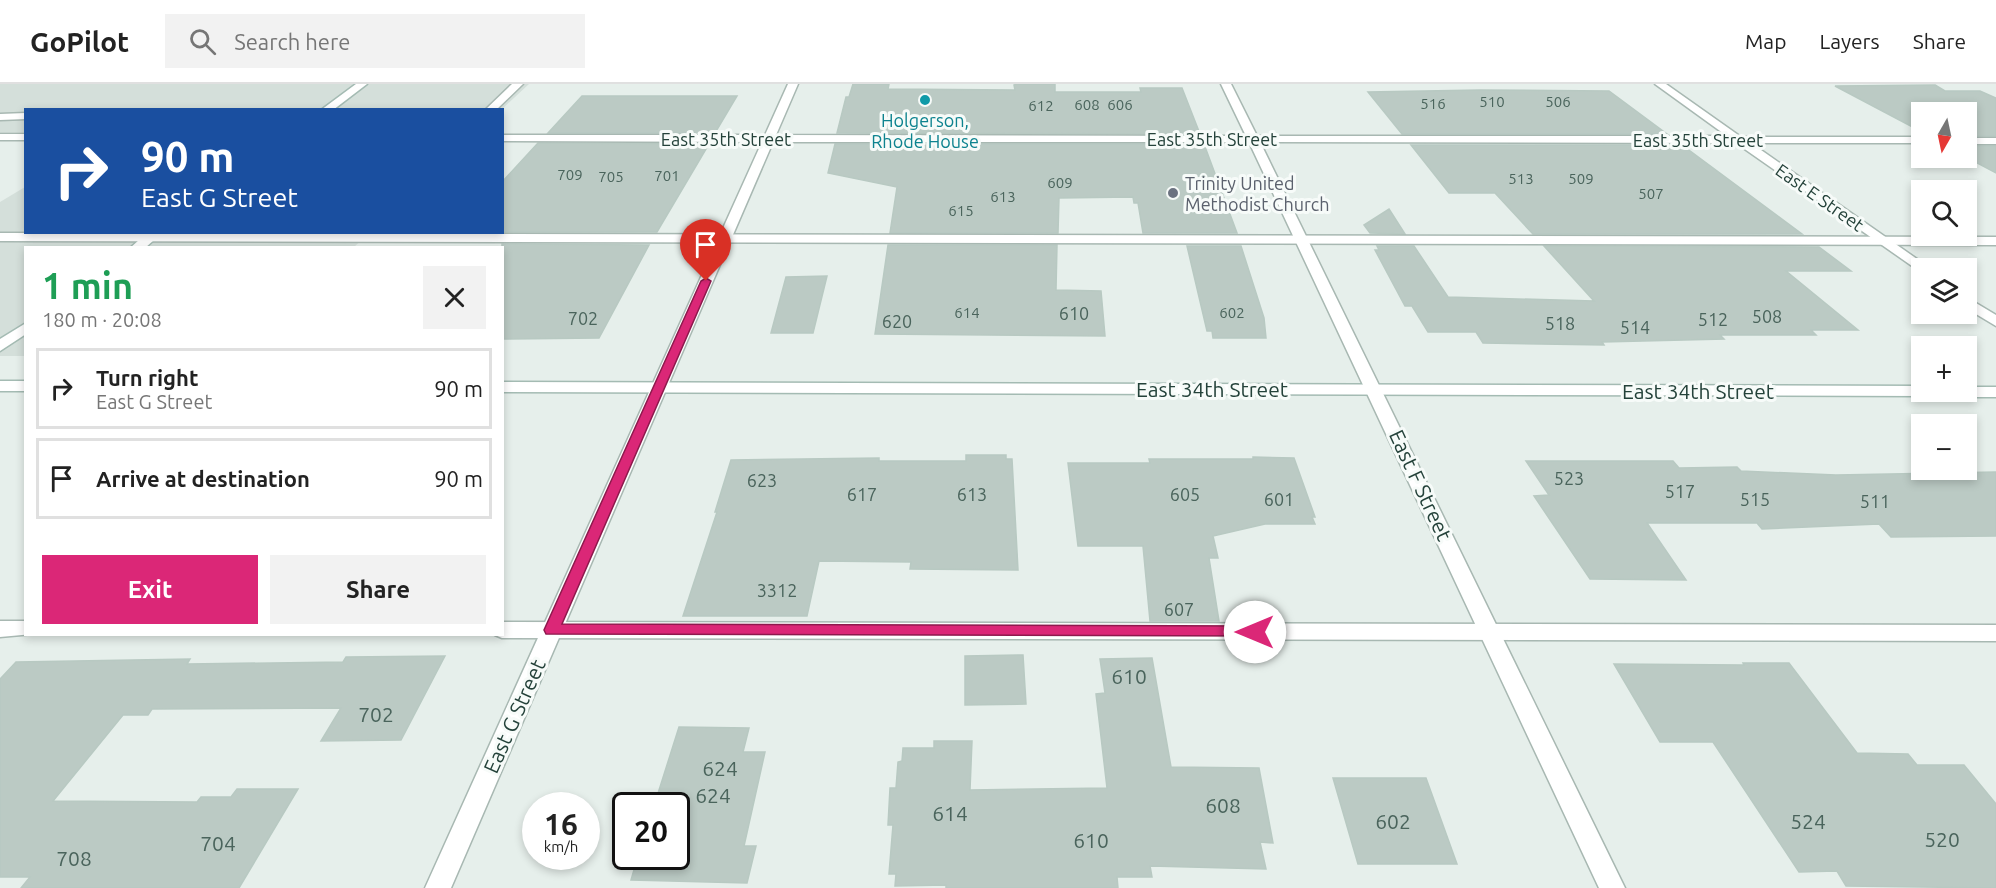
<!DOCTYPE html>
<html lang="en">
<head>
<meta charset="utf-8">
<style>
  :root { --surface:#fff; --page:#f2f2f2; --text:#222; --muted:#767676; --line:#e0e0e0; --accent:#db2777 }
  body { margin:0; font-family:Ubuntu,sans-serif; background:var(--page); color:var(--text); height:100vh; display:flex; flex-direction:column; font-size:22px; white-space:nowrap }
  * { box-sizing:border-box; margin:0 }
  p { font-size:20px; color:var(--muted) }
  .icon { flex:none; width:33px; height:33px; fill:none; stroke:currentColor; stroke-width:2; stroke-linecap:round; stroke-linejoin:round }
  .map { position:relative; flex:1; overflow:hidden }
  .side { position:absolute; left:24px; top:162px; width:480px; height:390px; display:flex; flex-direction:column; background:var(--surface); border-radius:0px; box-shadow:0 3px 9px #0003 }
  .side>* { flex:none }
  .guide { position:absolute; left:24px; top:24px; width:480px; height:126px; border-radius:0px; box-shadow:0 3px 9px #0003; background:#1a4fa0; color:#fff; overflow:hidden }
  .needle { width:39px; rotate:189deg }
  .fabs { position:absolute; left:1911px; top:18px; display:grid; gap:12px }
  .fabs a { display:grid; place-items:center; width:66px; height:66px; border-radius:0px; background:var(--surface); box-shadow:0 3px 9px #0003; font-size:30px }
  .speed { position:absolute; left:522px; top:708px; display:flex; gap:12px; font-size:30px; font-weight:700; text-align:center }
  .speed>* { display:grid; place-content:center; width:78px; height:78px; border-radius:50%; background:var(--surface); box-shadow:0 3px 9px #0003; line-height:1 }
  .speed small { font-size:15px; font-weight:400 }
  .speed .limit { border:3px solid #111; border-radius:9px; background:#fff; color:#111 }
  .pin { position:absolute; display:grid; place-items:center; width:51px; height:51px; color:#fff; margin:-62px -26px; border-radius:50% 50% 50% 0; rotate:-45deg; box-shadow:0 0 6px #0007 }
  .pin .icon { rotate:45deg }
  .me { position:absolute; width:66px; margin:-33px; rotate:270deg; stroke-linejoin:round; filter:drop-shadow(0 0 4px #0008) }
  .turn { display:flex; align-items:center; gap:21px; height:126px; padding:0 18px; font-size:27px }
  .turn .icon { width:78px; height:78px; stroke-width:2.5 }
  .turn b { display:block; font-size:42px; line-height:51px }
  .round { display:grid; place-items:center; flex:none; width:63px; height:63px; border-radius:0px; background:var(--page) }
  .head { display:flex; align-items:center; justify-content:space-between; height:102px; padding:0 18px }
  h1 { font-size:36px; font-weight:700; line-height:45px; color:#1e9e55 }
  .button { display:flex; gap:12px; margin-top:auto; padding:12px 18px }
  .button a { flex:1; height:69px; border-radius:0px; background:var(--accent); color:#fff; font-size:24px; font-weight:700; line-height:69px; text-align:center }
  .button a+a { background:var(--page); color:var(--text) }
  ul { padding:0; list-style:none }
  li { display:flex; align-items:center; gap:18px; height:81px; margin:0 12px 9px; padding:0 6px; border:3px solid var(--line); border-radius:0px }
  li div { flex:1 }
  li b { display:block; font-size:22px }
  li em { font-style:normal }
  header { display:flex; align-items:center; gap:36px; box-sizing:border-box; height:84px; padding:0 30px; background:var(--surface); border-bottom:2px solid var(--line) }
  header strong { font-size:28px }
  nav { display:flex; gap:33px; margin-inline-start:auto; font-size:21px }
  .search { width:420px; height:54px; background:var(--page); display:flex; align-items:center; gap:15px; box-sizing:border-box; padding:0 21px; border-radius:0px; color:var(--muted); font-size:22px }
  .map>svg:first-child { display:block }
</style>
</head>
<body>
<header>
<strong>GoPilot</strong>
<div class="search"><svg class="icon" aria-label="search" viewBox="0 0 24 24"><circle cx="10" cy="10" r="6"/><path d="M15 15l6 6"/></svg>Search here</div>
<nav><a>Map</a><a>Layers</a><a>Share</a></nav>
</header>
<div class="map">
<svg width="1996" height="804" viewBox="0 0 1996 804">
  <rect width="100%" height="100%" fill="#e6efeb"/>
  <!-- built -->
  <path fill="#d4dfda" d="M 0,0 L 529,0 L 502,25 L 26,26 L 25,48 L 0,48 Z
    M 25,103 L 26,148 L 369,149 L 353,164 L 26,164 L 25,272 L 0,272 L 0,118 Z"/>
  <!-- building -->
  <path fill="#bbcac4" stroke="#b8c9c2" stroke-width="1.5" d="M 853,0 L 889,0 L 888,5 L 1015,6 L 1014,1 L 1017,0 L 1055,0 L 1055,8 L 1141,8 L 1140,4 L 1182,4 L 1200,50 L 837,49 L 846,13 L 849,13 Z
    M 1935,1 L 1945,7 L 1980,7 L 1996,14 L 1996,52 L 1966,52 L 1966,28 L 1922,28 L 1922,48 L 1835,2 Z
    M 1480,6 L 1609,7 L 1667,50 L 1402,50 L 1368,8 Z
    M 582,12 L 737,12 L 715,49 L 548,49 Z
    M 538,59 L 709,60 L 657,148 L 502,148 L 502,98 Z
    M 835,60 L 1204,60 L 1237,149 L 1143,149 L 1138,119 L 1134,119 L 1133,113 L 1059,114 L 1058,149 L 890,149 L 897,103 L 828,89 Z
    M 1411,61 L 1682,61 L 1802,150 L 1533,150 L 1495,109 L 1449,109 Z
    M 1966,62 L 1996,62 L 1996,89 L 1966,73 Z
    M 1389,125 L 1405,150 L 1370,149 L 1364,141 Z
    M 502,160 L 649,161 L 599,254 L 502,255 Z
    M 888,161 L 1057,161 L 1056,206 L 1101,207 L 1105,252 L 875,250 Z
    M 1187,162 L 1241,162 L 1264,234 L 1266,254 L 1213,254 L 1212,247 L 1207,247 Z
    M 1377,162 L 1414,162 L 1448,213 L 1594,217 L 1544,162 L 1819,163 L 1851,187 L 1786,187 L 1858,246 L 1811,246 L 1816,251 L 1720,251 L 1724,255 L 1602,258 L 1604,261 L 1483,259 L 1476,248 L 1428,248 L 1412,222 L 1405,222 L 1375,166 L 1379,166 Z
    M 827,192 L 813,249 L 771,249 L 786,193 Z
    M 966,371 L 1006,371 L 1006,375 L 1012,375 L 1018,486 L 910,485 L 911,478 L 819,477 L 807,532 L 683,532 L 717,428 L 715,428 L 731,376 L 879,374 L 879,377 L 966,377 Z
    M 1253,373 L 1294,374 L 1315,433 L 1312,433 L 1315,440 L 1265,440 L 1213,452 L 1218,474 L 1209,474 L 1219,537 L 1150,537 L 1143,462 L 1078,462 L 1068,379 L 1150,379 L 1149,375 L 1253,375 Z
    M 1526,377 L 1673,377 L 1679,384 L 1737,383 L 1741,387 L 1836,391 L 1996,388 L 1996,452 L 1891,453 L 1879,440 L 1762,445 L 1757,439 L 1647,439 L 1686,496 L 1590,495 L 1534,412 L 1549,411 Z
    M 1023,571 L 1026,620 L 965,621 L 965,572 Z
    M 445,572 L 401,656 L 321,657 L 341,624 L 152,625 L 148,631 L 123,631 L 53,717 L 197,718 L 201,713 L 231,713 L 237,705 L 298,705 L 239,804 L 21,804 L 30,793 L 0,793 L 0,595 L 16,578 L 190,575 L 187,580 L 343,578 L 346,573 Z
    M 1152,574 L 1171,683 L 1259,684 L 1273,759 L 1260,758 L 1266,785 L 1150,782 L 1152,793 L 1117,793 L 1118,804 L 946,804 L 946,801 L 895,802 L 896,790 L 889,790 L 893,741 L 888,741 L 890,704 L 896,704 L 898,678 L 902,677 L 903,664 L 934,664 L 934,657 L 972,657 L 970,706 L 1107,704 L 1096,610 L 1105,609 L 1100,575 Z
    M 1743,579 L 1789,579 L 1857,669 L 1908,670 L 1917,681 L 1964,681 L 1996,720 L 1996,804 L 1846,802 L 1837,787 L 1799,788 L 1713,658 L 1660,658 L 1614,580 L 1744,581 Z
    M 679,643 L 749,644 L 743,668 L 765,668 L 744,762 L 756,762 L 747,799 L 631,796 L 638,772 L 676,772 L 676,722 L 654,722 Z
    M 1333,694 L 1426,694 L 1457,780 L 1358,780 Z"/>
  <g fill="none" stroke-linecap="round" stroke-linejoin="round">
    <!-- lane casing -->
    <g stroke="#a8b8b2" stroke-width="3">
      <path id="lane" d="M 512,0 L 523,0 L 496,26 L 485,26 Z
        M 26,29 L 26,35 L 0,36 L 0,30 Z
        M 0,149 L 1996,153 L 1996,161 L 0,157 Z
        M 0,537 L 26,537 L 26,550 L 33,550 L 0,553 Z
        M 502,538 L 1996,541 L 1996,557 L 502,554 L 495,551 L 502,550 Z"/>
    </g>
    <!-- street casing -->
    <g stroke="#a8b8b2" stroke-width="3">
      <path id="street" d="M 788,0 L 798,0 L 776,51 L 1246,52 L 1221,0 L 1231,0 L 1257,52 L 1727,52 L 1655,0 L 1666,0 L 1741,53 L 1922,53 L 1922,59 L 1751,59 L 1927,182 L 1928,184 L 1922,184 L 1922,189 L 1736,59 L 1260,58 L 1625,804 L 1599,804 L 1249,58 L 773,58 L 451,804 L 425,804 L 762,58 L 502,57 L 502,51 L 765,51 Z
        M 0,50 L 26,50 L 26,56 L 0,56 Z
        M 1966,54 L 1996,54 L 1996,60 L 1966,60 Z
        M 1966,213 L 1996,231 L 1996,242 L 1966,224 Z"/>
    </g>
    <!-- secondary casing -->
    <g stroke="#a4bbb3" stroke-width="3">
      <path id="secondary" d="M 356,0 L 367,0 L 333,26 L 321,26 Z
        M 148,148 L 163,148 L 145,164 L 130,164 Z
        M 26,239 L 26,250 L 0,267 L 0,255 Z
        M 0,297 L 26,297 L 26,307 L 0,307 Z
        M 502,298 L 1922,302 L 1922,308 L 1930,308 L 1922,312 L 502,308 Z
        M 1966,303 L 1996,303 L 1996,313 L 1954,313 L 1946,308 L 1966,308 Z"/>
    </g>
    <!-- lane -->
    <use href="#lane" fill="#fff" fill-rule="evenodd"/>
    <!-- street -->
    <use href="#street" fill="#fff" fill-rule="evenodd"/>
    <!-- secondary -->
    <use href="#secondary" fill="#fff" fill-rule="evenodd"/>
  </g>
  <!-- route -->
  <path fill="#db2777" stroke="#8e194d" stroke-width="1.5" d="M 706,194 L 711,197 L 562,540 L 1255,542 L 1261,543 L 1263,548 L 1261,552 L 546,550 L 544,546 L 701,197 Z"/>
  <!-- markers -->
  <circle fill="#0f9aa8" stroke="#f7fbf9" stroke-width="2" cx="925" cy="16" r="6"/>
  <circle fill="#6b7280" stroke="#f7fbf9" stroke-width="2" cx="1173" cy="109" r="6"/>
  <g text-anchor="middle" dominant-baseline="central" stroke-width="6" stroke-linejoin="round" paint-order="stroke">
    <!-- far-number labels -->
    <g font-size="15" fill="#4a645c">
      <text x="1492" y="17">510</text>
      <text x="1558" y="17">506</text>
      <text x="1433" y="19">516</text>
      <text x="1087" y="20">608</text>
      <text x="1120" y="20">606</text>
      <text x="1041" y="21">612</text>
      <text x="570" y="90">709</text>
      <text x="667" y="91">701</text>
      <text x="611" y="92">705</text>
      <text x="1521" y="94">513</text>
      <text x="1581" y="94">509</text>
      <text x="1060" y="98">609</text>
      <text x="1651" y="109">507</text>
      <text x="1003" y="112">613</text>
      <text x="961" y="126">615</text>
      <text x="967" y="228">614</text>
      <text x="1232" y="228">602</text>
    </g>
    <!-- far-culture labels -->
    <g font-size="18" fill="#0d838f" stroke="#f7fbf9">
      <text x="925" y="36">Holgerson,<tspan x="925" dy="21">Rhode House</tspan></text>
    </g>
    <!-- far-street labels -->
    <g font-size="18" fill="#24423a" stroke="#f7fbf9">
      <text x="726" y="55">East 35th Street</text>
      <text x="1212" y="55">East 35th Street</text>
      <text x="1698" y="56">East 35th Street</text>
      <text transform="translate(1820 113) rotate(35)">East E Street</text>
    </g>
    <!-- far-worship labels -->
    <g font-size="18" fill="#5b616d" stroke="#f7fbf9" text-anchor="start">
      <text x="1185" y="99">Trinity United<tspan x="1185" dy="21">Methodist Church</tspan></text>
    </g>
    <!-- number labels -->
    <g font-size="18" fill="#4a645c">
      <text x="1074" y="229">610</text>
      <text x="1767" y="232">508</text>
      <text x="583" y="234">702</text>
      <text x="1713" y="235">512</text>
      <text x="897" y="237">620</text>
      <text x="1560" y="239">518</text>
      <text x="1635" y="243">514</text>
      <text x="1569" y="394">523</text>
      <text x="762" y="396">623</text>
      <text x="1680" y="407">517</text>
      <text x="862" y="410">617</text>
      <text x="972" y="410">613</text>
      <text x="1185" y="410">605</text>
      <text x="1279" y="415">601</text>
      <text x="1755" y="415">515</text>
      <text x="1875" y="417">511</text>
      <text x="777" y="506">3312</text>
      <text x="1179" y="525">607</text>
    </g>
    <!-- street labels -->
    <g font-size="21" fill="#24423a" stroke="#f7fbf9">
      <text x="1212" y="305">East 34th Street</text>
      <text x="1698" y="307">East 34th Street</text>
      <text transform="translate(1421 401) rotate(65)">East F Street</text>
      <text transform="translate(514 632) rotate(-66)">East G Street</text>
    </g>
    <!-- near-number labels -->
    <g font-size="21" fill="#4a645c">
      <text x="1129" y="592">610</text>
      <text x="376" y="630">702</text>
      <text x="720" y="684">624</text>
      <text x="713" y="711">624</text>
      <text x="1223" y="721">608</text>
      <text x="950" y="729">614</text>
      <text x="1393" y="737">602</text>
      <text x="1808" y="737">524</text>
      <text x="1942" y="755">520</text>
      <text x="1091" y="756">610</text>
      <text x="218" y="759">704</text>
      <text x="74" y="774">708</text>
    </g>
  </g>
</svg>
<div class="fabs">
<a><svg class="needle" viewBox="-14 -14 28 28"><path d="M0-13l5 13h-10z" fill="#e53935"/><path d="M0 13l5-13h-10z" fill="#767676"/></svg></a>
<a><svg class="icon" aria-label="search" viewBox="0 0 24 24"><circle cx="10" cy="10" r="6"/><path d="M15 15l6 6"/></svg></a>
<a><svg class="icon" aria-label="layers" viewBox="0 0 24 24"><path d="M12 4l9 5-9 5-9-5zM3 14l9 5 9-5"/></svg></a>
<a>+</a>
<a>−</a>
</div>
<div class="speed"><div>16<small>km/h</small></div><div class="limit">20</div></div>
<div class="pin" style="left:706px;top:197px;background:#d93025"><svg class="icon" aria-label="arrive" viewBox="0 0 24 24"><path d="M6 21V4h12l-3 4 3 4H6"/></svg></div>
<svg class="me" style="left:1255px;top:548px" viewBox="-20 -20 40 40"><circle r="19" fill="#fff"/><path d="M0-13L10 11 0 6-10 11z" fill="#db2777"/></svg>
<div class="guide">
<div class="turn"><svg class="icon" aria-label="right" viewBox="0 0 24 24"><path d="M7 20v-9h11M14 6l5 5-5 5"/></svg><div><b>90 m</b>East G Street</div></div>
</div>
<section class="side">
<div class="head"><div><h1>1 min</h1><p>180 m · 20:08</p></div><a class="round"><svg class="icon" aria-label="close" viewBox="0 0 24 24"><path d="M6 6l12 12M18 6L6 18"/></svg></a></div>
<ul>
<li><svg class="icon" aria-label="right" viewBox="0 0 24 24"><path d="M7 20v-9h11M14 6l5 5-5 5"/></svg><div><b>Turn right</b><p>East G Street</p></div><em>90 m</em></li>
<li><svg class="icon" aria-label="arrive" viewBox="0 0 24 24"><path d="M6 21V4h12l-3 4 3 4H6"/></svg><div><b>Arrive at destination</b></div><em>90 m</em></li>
</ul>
<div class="button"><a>Exit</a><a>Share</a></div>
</section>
</div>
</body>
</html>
